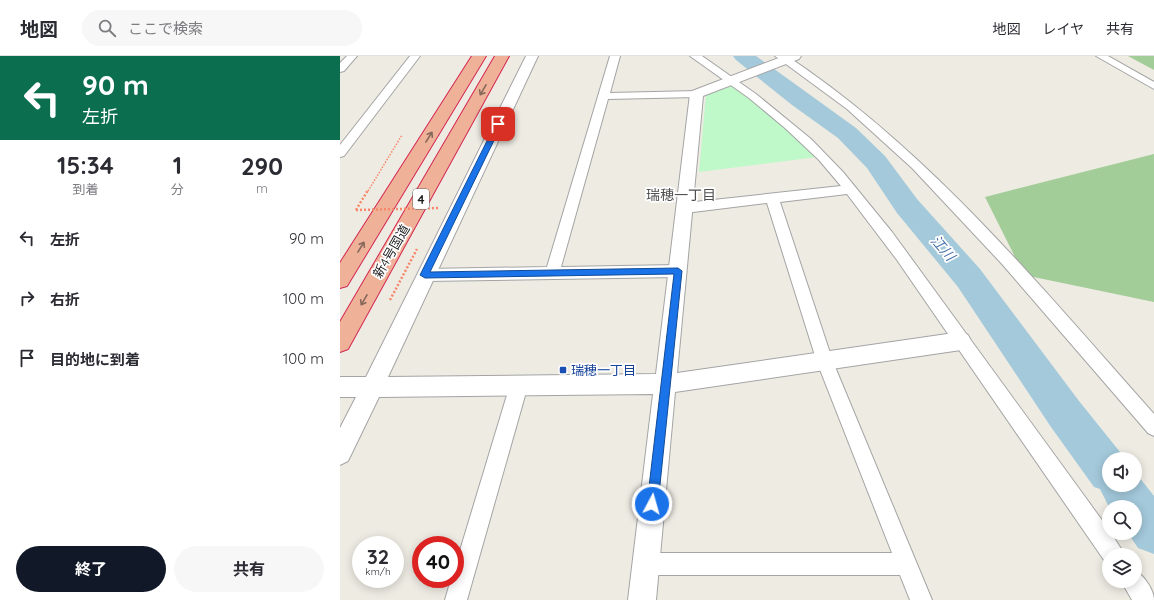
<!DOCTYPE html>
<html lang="ja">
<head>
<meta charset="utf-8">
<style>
  :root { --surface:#fff; --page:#f7f7f7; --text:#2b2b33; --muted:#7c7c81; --line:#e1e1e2; --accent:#111827 }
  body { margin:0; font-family:Quicksand,"Noto Sans JP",sans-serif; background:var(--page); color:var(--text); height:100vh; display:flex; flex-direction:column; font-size:15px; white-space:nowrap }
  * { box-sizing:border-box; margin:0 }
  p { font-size:13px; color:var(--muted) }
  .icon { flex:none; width:22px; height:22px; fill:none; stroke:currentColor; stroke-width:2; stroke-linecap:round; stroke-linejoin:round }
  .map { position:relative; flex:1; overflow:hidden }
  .details { display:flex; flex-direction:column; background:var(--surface); width:340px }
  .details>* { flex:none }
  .banner { background:#0b6e4f; color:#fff; overflow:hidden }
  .fabs { position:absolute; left:762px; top:396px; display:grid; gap:8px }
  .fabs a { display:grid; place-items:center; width:40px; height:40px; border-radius:50%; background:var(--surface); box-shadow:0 2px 10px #0003; font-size:20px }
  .speed { position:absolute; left:12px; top:480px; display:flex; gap:8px; font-size:20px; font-weight:700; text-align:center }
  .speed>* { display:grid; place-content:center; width:52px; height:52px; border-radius:50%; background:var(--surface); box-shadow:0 2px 10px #0003; line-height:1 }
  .speed small { font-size:10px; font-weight:400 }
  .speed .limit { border:6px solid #d22; background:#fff; color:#111 }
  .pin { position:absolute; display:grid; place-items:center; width:34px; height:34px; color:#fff; margin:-17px; border-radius:8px; box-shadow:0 2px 6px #0006 }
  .me { position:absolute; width:44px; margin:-22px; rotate:6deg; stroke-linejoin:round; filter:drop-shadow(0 0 3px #0008) }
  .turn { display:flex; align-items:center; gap:14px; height:84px; padding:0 16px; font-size:18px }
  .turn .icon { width:52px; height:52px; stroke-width:2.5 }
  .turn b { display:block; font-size:28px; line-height:34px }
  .eta { display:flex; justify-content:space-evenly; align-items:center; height:68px; text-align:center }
  .eta b { font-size:24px; font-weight:700; line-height:28px }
  .action { display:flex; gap:8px; margin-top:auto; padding:8px 16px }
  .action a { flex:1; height:46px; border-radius:24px; background:var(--accent); color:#fff; font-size:16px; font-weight:700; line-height:46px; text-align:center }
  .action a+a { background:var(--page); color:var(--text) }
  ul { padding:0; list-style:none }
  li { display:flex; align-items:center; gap:12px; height:60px; padding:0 16px }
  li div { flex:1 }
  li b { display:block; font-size:15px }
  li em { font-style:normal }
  header { display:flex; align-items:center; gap:24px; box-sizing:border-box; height:56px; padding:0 20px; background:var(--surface); border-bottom:1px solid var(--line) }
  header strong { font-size:19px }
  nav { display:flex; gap:22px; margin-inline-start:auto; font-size:14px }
  .search { width:280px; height:36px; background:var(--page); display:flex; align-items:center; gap:10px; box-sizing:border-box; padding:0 14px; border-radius:22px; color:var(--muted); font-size:15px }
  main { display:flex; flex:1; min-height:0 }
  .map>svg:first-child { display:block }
</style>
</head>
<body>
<header>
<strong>地図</strong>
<div class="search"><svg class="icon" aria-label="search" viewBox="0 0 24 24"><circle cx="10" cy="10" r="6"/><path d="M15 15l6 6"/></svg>ここで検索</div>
<nav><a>地図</a><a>レイヤ</a><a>共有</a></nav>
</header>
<main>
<section class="details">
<div class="banner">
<div class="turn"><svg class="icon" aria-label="left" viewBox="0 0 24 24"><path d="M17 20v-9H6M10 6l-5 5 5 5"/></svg><div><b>90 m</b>左折</div></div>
</div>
<div class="eta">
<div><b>15:34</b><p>到着</p></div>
<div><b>1</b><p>分</p></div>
<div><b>290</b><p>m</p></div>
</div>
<ul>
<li><svg class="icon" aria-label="left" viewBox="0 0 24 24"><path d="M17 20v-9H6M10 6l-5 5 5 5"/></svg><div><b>左折</b></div><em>90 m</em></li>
<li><svg class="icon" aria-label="right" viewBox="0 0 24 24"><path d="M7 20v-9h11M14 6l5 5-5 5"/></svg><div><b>右折</b></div><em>100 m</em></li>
<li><svg class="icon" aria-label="arrive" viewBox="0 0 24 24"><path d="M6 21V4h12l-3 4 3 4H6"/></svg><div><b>目的地に到着</b></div><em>100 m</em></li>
</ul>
<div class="action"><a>終了</a><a>共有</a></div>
</section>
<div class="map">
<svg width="814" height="544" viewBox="0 0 814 544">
  <rect width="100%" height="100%" fill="#eeebe3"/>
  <!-- forest -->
  <path fill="#a2cd98" d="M 788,0 L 814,0 L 814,14 Z
    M 814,98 L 814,246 L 684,219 L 645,141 Z"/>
  <!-- park -->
  <path fill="#bff8c9" d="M 395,29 L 445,70 L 477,101 L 359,116 L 366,39 Z"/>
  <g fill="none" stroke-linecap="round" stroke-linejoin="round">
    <!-- river -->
    <path fill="#a3c9db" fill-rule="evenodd" d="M 393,0 L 416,0 L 516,72 L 545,100 L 577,143 L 640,213 L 739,345 L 784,401 L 784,403 L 769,403 L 769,429 L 795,429 L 795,416 L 814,440 L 814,498 L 798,492 L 788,477 L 795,477 L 795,451 L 769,451 L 760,433 L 754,431 L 711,371 L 618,231 L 557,157 L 527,112 L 498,82 L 452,49 L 396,4 Z"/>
    <!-- minor casing -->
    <g stroke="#a4a4a4" stroke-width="2">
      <path id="minor" d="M 7,0 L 17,0 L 4,15 L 0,16 L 0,7 Z
        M 70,0 L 80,0 L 4,100 L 0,101 L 0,89 Z
        M 270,0 L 280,0 L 270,37 L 357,35 L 362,38 L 357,41 L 268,43 L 221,211 L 338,209 L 343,211 L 345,215 L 343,219 L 338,221 L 85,225 L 80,223 L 78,219 L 80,215 L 85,213 L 207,211 Z
        M 350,0 L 362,0 L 416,38 L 471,83 L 503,116 L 552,176 L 743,438 L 769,474 L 769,477 L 771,477 L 785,499 L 769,499 L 769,508 L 766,507 L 557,204 L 507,138 L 440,146 L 493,306 L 592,544 L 570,544 L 560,519 L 306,519 L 298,516 L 295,508 L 298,500 L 306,497 L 552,497 L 477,306 L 427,147 L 345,157 L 340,155 L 338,152 L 340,149 L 345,147 L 501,130 L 479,104 L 445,72 L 409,42 Z
        M 435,0 L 447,0 C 590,95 700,230 814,358 L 814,380 L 808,377 L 662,208 L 572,112 L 507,53 Z
        M 756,0 L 768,0 L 814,26 L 814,33 Z
        M 179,321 L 185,323 L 188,329 L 127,544 L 105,544 L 111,523 L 115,523 L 115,511 L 170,329 L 173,323 Z
        M 795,515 C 804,519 814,534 814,544 L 792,544 L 781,525 L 795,525 Z"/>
    </g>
    <!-- tertiary casing -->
    <g stroke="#a4a4a4" stroke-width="2">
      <path id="tertiary" d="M 186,0 L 198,0 L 48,321 L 316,318 L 350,38 L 352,35 L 444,0 L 461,0 L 459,3 L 363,40 L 337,317 L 621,276 L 628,279 L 631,285 L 628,291 L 621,294 L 335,336 L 316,544 L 288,544 L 313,338 L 39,341 L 8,405 L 0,409 L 0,372 L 16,341 L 0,341 L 0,321 L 26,321 Z"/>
    </g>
    <!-- trunk casing -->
    <g stroke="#d42752" stroke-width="2">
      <path id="trunk" d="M 132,0 L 146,0 L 7,230 L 0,232 L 0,207 Z
        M 155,0 L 169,0 L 8,293 L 0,296 L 0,266 Z"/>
    </g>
    <!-- path-far1 -->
    <path stroke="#f7866b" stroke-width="1.5" stroke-dasharray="1.5 1.5" stroke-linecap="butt" d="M 28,135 L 62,79"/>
    <!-- path -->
    <path stroke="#f7866b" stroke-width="2.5" stroke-dasharray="2 2" stroke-linecap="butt" d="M 16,154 L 28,134
      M 50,244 L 77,193"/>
    <!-- minor -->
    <use href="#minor" fill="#fff" fill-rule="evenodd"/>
    <!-- tertiary -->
    <use href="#tertiary" fill="#fff" fill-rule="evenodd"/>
    <!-- trunk -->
    <use href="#trunk" fill="#efb298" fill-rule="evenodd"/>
    <!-- path-bridge -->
    <path stroke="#f7866b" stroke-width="2.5" stroke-dasharray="2 2" stroke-linecap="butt" d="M 16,154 L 99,152"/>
  </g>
  <!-- one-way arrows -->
  <defs><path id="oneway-shaft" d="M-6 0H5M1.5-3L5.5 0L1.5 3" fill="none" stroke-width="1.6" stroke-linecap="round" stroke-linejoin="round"/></defs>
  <g stroke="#86685a">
    <use href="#oneway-shaft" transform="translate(143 34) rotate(120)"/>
    <use href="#oneway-shaft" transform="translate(89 81) rotate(-58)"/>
    <use href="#oneway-shaft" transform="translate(21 191) rotate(-58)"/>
    <use href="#oneway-shaft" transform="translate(24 244) rotate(120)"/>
  </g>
  <!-- route -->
  <path fill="#1a73e8" stroke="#114b97" d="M 156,67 L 162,68 L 90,216 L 338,212 L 342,215 L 318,448 L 316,452 L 312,454 L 308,452 L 307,448 L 334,218 L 85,222 L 80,219 Z"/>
  <!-- markers -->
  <rect fill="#1a4fb4" stroke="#fff" stroke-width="1.5" x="219" y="310" width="8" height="8" rx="2"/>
  <g text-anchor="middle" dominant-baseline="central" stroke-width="3.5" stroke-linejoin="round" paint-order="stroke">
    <!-- shield labels -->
    <rect fill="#fff" stroke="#616161" stroke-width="1" x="73" y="133" width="16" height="20" rx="3"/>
    <g font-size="12" font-weight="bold" fill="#1d1d1d">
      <text x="81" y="143">4</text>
    </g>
    <!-- street labels -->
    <g font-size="13" fill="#1d1d1d" stroke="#fff">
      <text transform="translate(51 195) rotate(-60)">新4号国道</text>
    </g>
    <!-- transit labels -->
    <g font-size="13" fill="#164399" stroke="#fff" text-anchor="start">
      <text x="231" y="314">瑞穂一丁目</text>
    </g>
    <!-- neighbourhood labels -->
    <g font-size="14" fill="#505050" stroke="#fff">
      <text x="341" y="139">瑞穂一丁目</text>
    </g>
    <!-- water labels -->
    <g font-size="14" font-style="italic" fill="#4b72aa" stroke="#fff">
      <text transform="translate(603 192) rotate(49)">江川</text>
    </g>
  </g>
</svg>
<div class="fabs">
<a><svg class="icon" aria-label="sound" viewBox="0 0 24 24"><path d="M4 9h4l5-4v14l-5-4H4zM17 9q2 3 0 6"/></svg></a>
<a><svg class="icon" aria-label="search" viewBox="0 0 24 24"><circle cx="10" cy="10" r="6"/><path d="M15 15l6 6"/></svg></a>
<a><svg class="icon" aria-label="layers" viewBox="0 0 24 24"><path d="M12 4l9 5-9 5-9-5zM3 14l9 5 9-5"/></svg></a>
</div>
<div class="speed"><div>32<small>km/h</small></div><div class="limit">40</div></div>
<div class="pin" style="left:158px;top:68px;background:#d93025"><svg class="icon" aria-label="arrive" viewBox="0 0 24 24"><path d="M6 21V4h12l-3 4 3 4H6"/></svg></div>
<svg class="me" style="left:312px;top:448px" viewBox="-20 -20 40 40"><circle r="17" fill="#1a73e8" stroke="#fff" stroke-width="3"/><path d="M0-11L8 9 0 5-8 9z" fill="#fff"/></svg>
</div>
</main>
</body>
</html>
